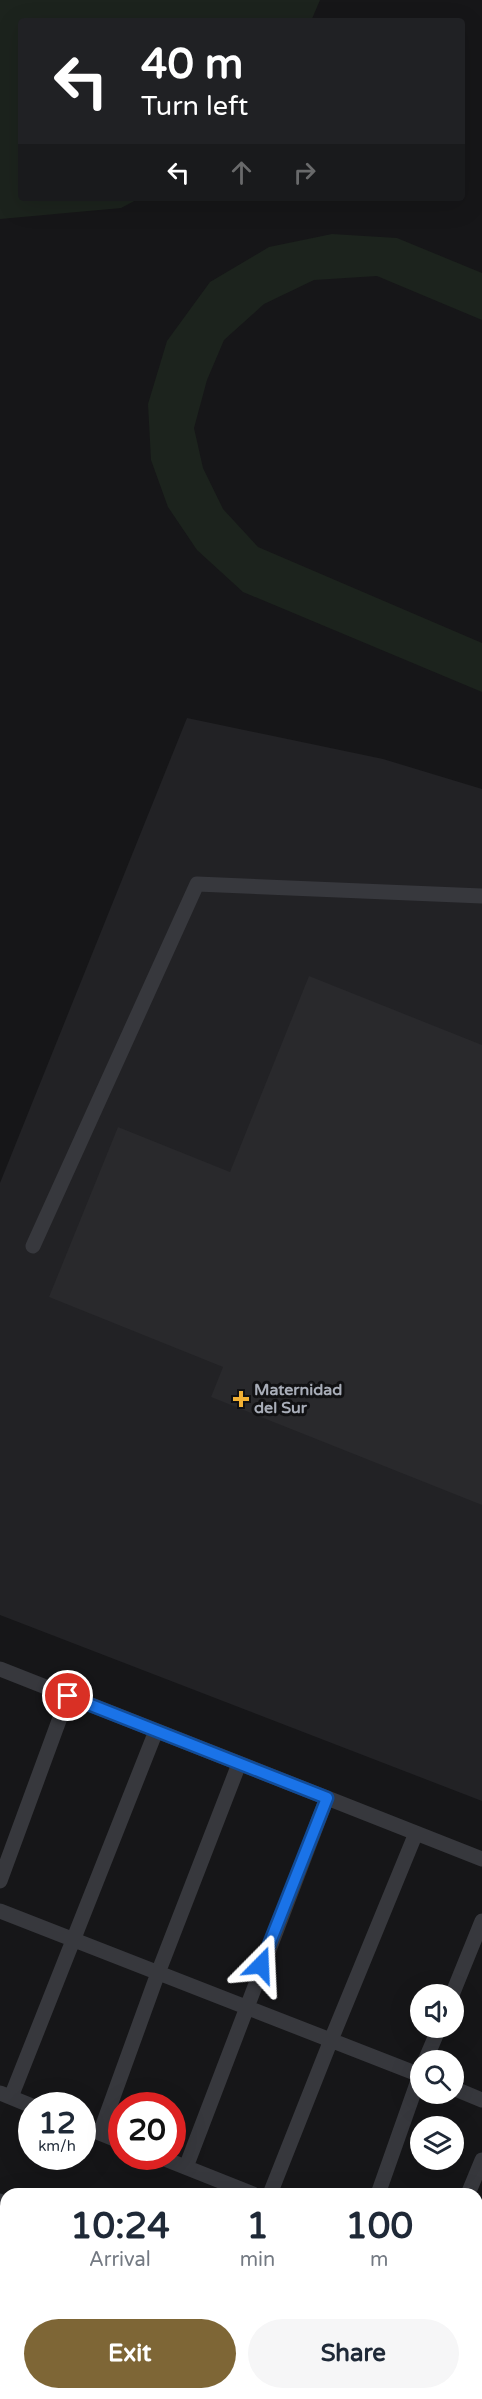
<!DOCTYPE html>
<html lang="en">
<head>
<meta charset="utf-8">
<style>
  :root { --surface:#fff; --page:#f6f6f7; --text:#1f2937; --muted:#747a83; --accent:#7e6636 }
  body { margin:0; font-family:"Varela Round",sans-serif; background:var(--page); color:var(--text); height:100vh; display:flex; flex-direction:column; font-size:22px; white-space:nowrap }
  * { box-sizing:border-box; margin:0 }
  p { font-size:20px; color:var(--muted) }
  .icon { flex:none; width:33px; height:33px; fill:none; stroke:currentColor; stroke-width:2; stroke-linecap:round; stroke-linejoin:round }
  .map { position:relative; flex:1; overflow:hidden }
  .side { position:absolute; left:0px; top:2188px; width:483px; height:212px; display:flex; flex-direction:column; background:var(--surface); border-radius:18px 18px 0 0; box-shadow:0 6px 24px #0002 }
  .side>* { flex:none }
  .guide { position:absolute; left:18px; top:18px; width:447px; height:183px; border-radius:6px; box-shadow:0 6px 24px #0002; background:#202124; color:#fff; overflow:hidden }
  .fabs { position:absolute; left:410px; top:1984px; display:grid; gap:12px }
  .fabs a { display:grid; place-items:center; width:54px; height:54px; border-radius:50%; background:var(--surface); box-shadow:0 6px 24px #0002; font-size:30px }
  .speed { position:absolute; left:18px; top:2092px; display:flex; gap:12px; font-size:30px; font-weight:700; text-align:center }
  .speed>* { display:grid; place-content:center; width:78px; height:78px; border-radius:50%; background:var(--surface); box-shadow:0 6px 24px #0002; line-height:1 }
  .speed small { font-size:15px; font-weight:400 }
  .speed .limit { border:9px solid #d22; background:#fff; color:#111 }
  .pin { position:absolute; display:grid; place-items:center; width:51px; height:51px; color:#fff; margin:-26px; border:3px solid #fff; border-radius:50%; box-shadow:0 2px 6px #0007 }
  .me { position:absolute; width:66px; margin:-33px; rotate:21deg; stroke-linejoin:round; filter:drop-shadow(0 0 4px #0008) }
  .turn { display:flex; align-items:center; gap:21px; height:126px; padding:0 24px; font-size:27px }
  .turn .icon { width:78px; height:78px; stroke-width:2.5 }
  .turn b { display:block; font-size:42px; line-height:51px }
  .lanes { display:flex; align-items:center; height:57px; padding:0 24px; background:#0003; justify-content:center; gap:30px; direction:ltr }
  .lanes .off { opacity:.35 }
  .eta { display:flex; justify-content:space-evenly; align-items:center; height:102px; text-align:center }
  .eta b { font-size:36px; font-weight:800; line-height:42px }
  .button { display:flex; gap:12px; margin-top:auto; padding:12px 24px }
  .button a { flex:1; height:69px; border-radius:36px; background:var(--accent); color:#fff; font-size:24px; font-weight:800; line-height:69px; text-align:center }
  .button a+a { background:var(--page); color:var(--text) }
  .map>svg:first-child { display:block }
</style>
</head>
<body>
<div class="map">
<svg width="482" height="2399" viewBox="0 0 482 2399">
  <rect width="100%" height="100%" fill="#161618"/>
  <!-- built -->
  <path fill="#222225" d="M 187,718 L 383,759 L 482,789 L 482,1801 L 0,1615 L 0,1183 Z"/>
  <!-- green -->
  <path fill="#1c231d" d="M 0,0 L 320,0 L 311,21 L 21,21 L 21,198 L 140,198 L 121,208 L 0,219 Z
    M 332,234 L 397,238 L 482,273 L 482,320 L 377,276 L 314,280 L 264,304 L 224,340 L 207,380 L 194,428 L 203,468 L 223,509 L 258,547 L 482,643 L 482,692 L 243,592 L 197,550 L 168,507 L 151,460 L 148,404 L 167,341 L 210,282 L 269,247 Z"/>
  <!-- building -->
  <path fill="#29292c" d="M 309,976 L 482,1045 L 482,1505 L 211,1397 L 223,1367 L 49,1297 L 118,1127 L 230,1172 Z"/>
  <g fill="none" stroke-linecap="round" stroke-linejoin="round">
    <!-- lane -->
    <path stroke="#37383d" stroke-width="15" d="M 33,1246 L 197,884 L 482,896
      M 0,1669 L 482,1859
      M 0,1881 L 68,1696
      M 0,1911 L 420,2075
      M 452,1995 L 482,1921
      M 425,2061 L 439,2028
      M 453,2088 L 482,2100
      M 0,2093 L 32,2106
      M 11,2097 L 156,1731
      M 82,2126 L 122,2142
      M 100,2133 L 158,1973 L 239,1764
      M 160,2157 L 253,2194
      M 186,2167 L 327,1798
      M 270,2194 L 331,2040 L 416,1833
      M 378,2194 L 420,2075
      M 468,2194 L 482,2160
      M 0,2201 L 6,2203
      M 477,2284 L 482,2286
      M 477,2362 L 482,2364"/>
    <!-- street -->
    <path stroke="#37383d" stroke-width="30" d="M 0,2270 L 6,2272
      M 326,2394 L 339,2399"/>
  </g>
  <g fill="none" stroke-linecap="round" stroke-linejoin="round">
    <!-- route casing -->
    <g stroke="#114b97" stroke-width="15">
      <path id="route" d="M 68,1696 L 327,1798 L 261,1965"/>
    </g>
    <!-- route -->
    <use href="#route" stroke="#1a73e8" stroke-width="10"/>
  </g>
  <!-- markers -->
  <path fill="#f2b134" stroke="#111113" stroke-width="2" d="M238 1390h6v6h6v6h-6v6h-6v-6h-6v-6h6z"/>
  <g text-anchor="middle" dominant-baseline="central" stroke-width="6" stroke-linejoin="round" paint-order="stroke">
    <!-- poi labels -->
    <g font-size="16" font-weight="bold" fill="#a8adb8" stroke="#111113" text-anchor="start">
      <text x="254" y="1390">Maternidad<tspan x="254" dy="18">del Sur</tspan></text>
    </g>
  </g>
</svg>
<div class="fabs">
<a><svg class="icon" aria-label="sound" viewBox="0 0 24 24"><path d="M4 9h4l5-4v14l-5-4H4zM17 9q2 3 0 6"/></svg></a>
<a><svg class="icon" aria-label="search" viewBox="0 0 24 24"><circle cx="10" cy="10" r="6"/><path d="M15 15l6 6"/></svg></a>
<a><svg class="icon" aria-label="layers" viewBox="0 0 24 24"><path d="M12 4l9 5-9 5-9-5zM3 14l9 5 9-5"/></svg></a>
</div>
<div class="speed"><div>12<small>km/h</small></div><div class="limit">20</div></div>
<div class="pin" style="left:68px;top:1696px;background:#d93025"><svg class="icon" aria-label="arrive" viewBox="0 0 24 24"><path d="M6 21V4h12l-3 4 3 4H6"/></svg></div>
<svg class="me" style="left:261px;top:1965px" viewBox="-20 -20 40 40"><path d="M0-17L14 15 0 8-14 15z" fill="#1a73e8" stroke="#fff" stroke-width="4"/></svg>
<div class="guide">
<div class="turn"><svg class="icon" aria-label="left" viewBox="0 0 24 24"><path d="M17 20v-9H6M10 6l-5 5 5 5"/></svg><div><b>40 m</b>Turn left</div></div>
<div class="lanes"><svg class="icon" aria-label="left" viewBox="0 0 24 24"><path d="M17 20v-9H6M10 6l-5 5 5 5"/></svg><svg class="icon off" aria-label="ahead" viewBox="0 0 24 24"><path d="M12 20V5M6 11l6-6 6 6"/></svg><svg class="icon off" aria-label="right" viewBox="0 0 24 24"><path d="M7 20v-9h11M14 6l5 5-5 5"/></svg></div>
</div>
<section class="side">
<div class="eta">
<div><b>10:24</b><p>Arrival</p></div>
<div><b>1</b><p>min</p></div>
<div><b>100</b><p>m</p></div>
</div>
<div class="button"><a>Exit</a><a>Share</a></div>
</section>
</div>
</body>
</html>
